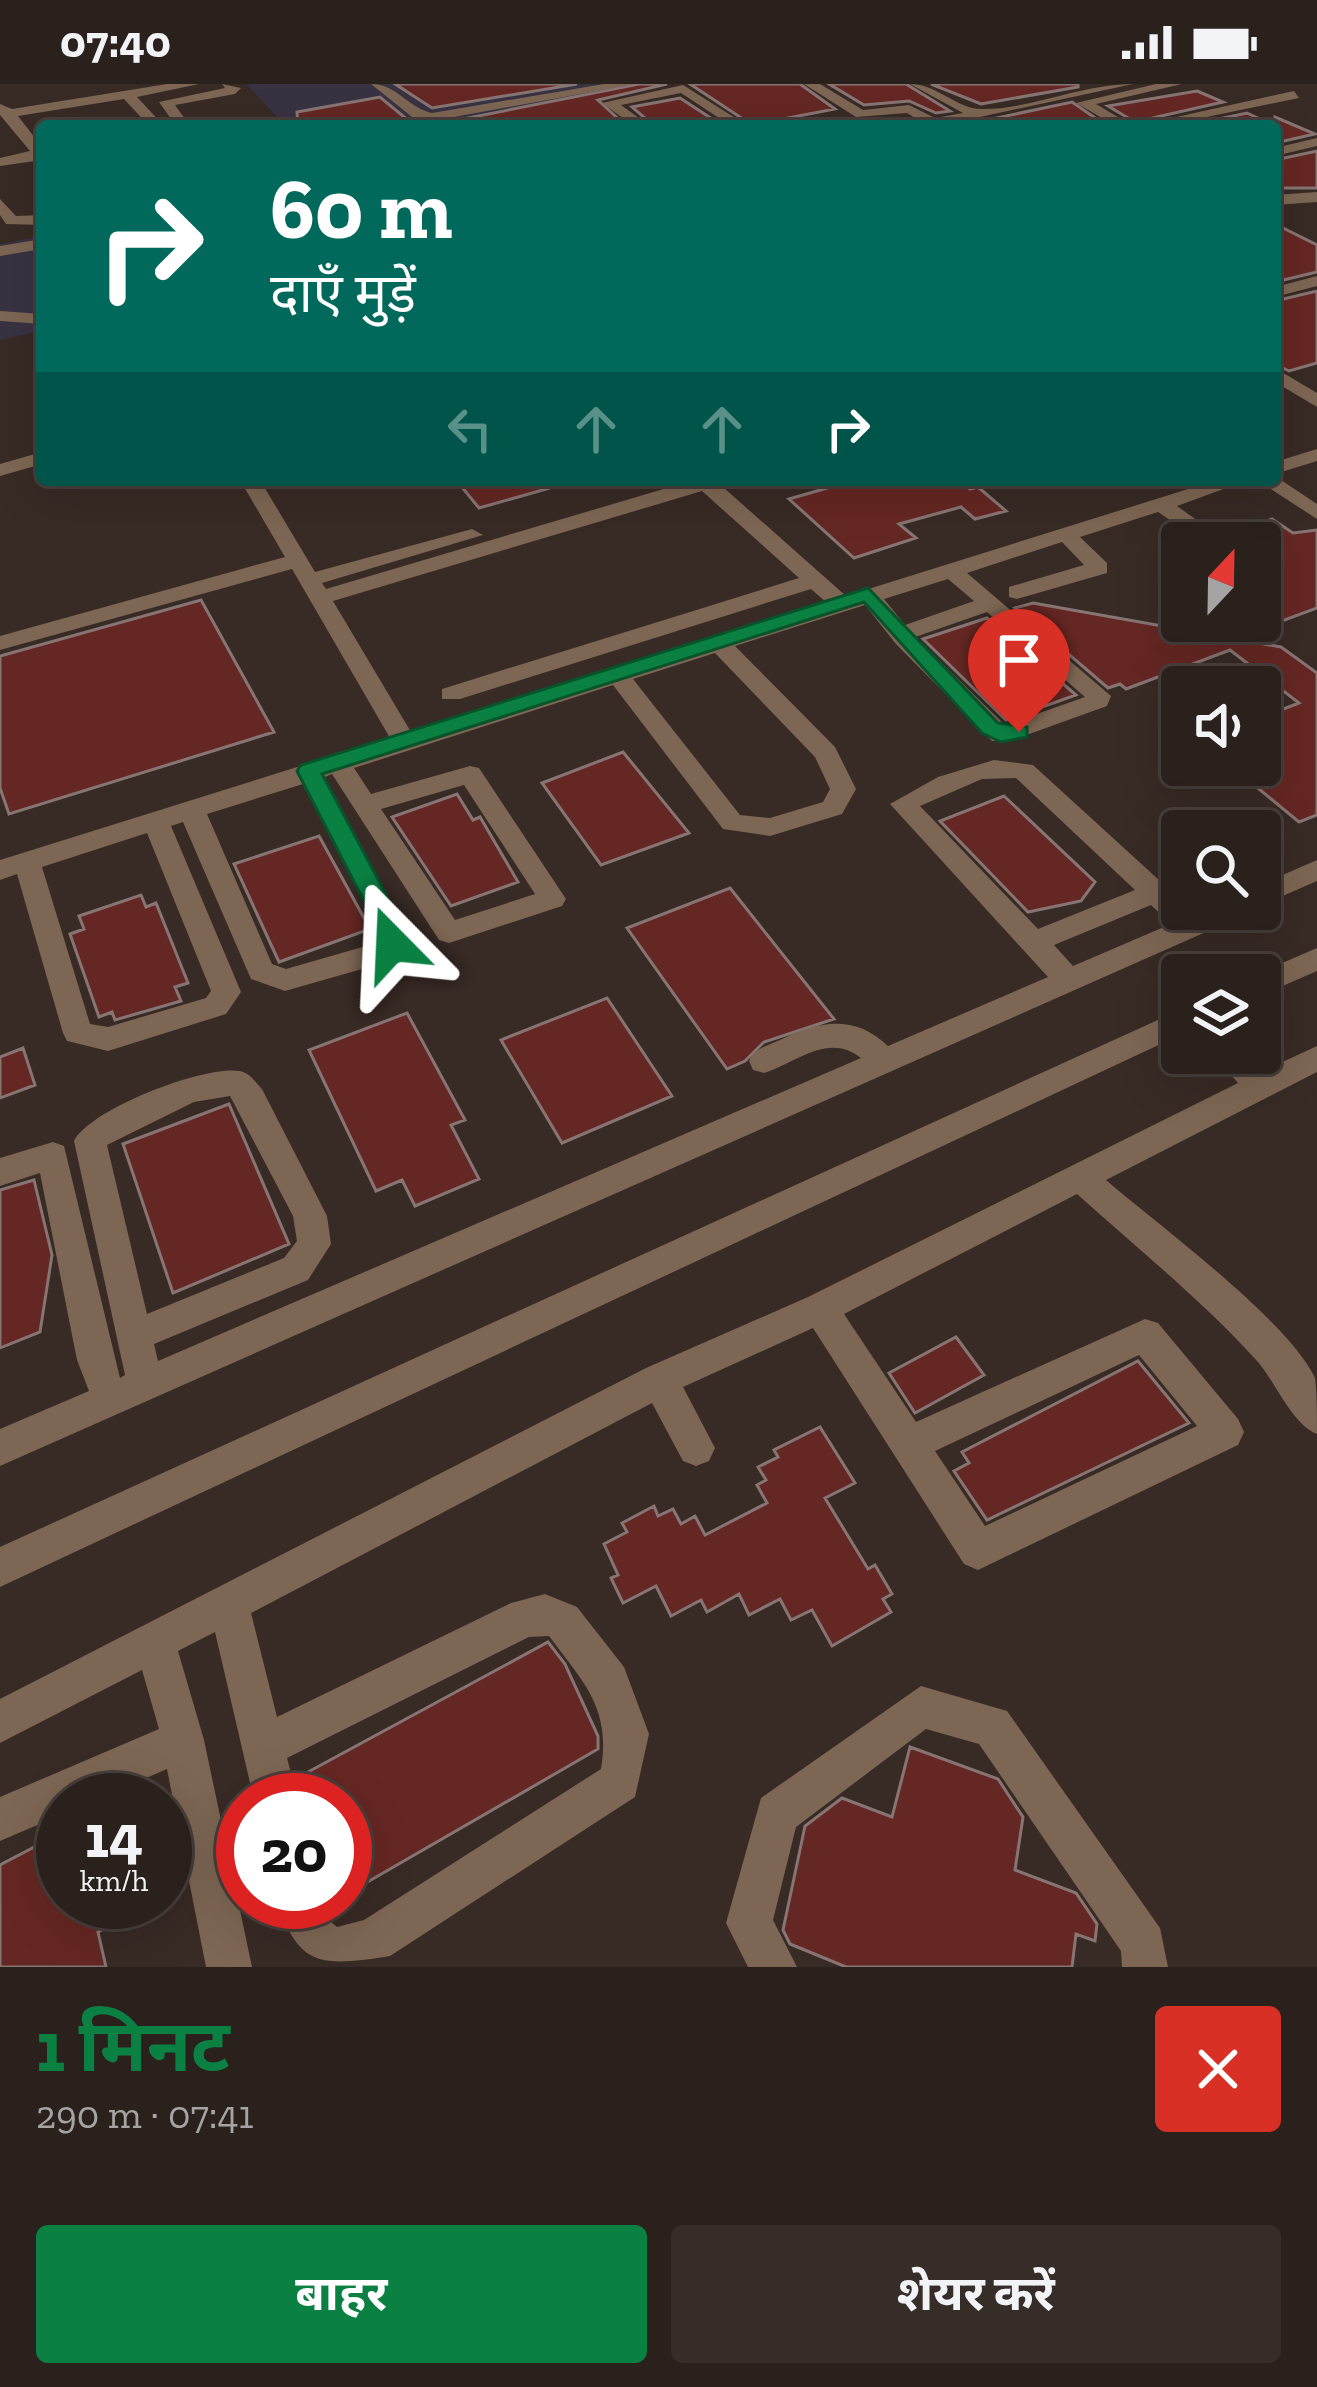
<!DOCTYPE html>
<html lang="hi">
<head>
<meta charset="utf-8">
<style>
  :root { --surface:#2a201c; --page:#362d29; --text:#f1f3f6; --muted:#a5a3a3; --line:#463e3b; --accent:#0b8043 }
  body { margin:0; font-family:"Zilla Slab","Noto Sans Devanagari",serif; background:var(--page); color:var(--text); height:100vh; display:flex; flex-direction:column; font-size:45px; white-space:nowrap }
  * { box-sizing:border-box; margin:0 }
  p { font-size:39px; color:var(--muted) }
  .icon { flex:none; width:66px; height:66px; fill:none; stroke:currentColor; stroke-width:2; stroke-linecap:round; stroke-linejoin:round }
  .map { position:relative; height:1883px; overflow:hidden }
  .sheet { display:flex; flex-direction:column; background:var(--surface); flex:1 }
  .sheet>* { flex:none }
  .top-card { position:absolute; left:36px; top:36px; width:1245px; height:366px; border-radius:12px; box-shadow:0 12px 48px #0002,0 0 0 3px var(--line); background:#00695c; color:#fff; overflow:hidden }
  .needle { width:78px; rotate:22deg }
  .buttons { position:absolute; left:1161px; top:438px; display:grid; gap:24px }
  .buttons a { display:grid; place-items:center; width:120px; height:120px; border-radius:12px; background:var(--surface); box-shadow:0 12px 48px #0002,0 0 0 3px var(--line); font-size:60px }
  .speed { position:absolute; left:36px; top:1689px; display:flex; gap:24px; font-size:60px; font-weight:700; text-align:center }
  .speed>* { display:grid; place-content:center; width:156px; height:156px; border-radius:50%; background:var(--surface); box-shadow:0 12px 48px #0002,0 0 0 3px var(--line); line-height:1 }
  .speed small { font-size:30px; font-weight:400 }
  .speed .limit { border:18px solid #d22; background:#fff; color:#111 }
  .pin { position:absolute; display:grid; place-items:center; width:102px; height:102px; color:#fff; margin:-123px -51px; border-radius:50% 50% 50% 0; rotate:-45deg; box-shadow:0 0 12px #0007 }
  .pin .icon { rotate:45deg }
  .me { position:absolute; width:132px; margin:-66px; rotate:339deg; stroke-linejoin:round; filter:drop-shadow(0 0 9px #0008) }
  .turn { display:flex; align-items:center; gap:42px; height:252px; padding:0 36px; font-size:54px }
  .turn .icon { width:156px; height:156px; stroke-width:2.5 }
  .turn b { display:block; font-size:84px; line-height:102px }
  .lanes { display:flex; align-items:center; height:114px; padding:0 36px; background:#0003; justify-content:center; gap:60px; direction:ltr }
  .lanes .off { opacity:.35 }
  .round { display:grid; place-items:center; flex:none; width:126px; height:126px; border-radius:12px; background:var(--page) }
  .summary { display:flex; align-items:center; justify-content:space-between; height:204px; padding:0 36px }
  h1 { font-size:72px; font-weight:700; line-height:90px; color:var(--accent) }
  .cta { display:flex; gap:24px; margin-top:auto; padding:24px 36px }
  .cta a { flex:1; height:138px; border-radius:12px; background:var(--accent); color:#fff; font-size:48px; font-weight:700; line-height:138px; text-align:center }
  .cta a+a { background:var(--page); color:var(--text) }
  .status { display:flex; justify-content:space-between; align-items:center; height:84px; padding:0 60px; background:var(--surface); direction:ltr }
  .status svg { height:33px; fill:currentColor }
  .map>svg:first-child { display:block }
</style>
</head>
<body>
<div class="status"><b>07:40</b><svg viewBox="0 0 49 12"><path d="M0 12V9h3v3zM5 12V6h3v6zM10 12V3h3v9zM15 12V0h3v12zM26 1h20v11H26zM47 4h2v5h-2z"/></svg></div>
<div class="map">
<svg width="1317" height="1883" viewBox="0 0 1317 1883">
  <rect width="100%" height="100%" fill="#382a25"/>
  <!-- commercial -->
  <path fill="#383243" d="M 246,0 L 664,0 L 427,42 L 286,42 Z
    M 42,152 L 42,247 L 0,256 L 0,160 Z"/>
  <!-- building -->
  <path fill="#652723" stroke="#877573" stroke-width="3" d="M 395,0 L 577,0 L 432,24 Z
    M 639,0 L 667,0 L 598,16 L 626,42 L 298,42 L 297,28 L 380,13 L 409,37 L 433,41 Z
    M 690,0 L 800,0 L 835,25 L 752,41 Z
    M 829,0 L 906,0 L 950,27 L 936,29 L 909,17 L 864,21 Z
    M 931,0 L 1078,0 L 1078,3 L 981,20 Z
    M 1197,7 L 1223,18 L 1135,38 L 1108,22 Z
    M 680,14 L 723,42 L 654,42 L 632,23 Z
    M 1072,18 L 1107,42 L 959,42 Z
    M 1247,29 L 1275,42 L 1275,33 L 1315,50 L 1275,59 L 1275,42 L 1185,42 Z
    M 1317,67 L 1317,104 L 1275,104 L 1275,76 Z
    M 1275,140 L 1317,161 L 1317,188 L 1275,198 Z
    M 1317,207 L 1317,279 L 1289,287 L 1275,280 L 1275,217 Z
    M 456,396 L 548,396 L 550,404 L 479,424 Z
    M 855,396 L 960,396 L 970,405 L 978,403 L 1006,427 L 975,435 L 961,423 L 899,440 L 916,454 L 854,474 L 789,415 Z
    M 1272,435 L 1293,449 L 1317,446 L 1317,524 L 1260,545 L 1260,500 L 1277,499 L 1279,486 L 1260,477 L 1260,459 L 1234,448 Z
    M 201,516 L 274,648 L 9,730 L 0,704 L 0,572 Z
    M 1033,519 L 1281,563 L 1317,589 L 1317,731 L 1299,738 L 1230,681 L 1260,681 L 1260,634 L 1299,619 L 1230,566 L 1126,605 L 1120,600 L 1108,604 L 1015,524 Z
    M 987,534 L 1076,611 L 1006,636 L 923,555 Z
    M 623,668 L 689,749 L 601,781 L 542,699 Z
    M 457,710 L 473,736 L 480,733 L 518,798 L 451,822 L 392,733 Z
    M 1004,712 L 1095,798 L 1081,817 L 1028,828 L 940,737 Z
    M 319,752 L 370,845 L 279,878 L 234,780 Z
    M 730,804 L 834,935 L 764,958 L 745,977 L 727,985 L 627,844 Z
    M 141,811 L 146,823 L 156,819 L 188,899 L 175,903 L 181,917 L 115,936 L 112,928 L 99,933 L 70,850 L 84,845 L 79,832 Z
    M 607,914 L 672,1012 L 562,1059 L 501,956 Z
    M 407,929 L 465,1036 L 451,1041 L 479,1095 L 415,1122 L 402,1096 L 376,1107 L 309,966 Z
    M 23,964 L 35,1001 L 0,1014 L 0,973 Z
    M 229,1020 L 289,1160 L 173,1209 L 123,1060 Z
    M 34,1096 L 52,1171 L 40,1248 L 0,1264 L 0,1106 Z
    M 956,1253 L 984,1291 L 915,1329 L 889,1289 Z
    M 1138,1277 L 1189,1339 L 987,1436 L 954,1387 L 969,1379 L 962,1368 Z
    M 820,1343 L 855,1399 L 825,1414 L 868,1485 L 875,1481 L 892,1510 L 883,1515 L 891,1528 L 832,1562 L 812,1526 L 791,1536 L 780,1515 L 749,1531 L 739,1510 L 707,1528 L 701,1516 L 671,1532 L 656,1502 L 623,1519 L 611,1494 L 618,1491 L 604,1460 L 627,1448 L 622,1439 L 654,1422 L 658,1432 L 673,1425 L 681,1440 L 695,1432 L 705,1451 L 767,1419 L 757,1401 L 766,1396 L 758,1383 L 778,1373 L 774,1366 Z
    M 548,1558 L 565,1580 L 598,1652 L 598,1665 L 345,1811 L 345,1716 L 302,1716 L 297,1694 Z
    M 910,1663 L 998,1695 L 1023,1733 L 1015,1786 L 1076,1809 L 1097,1840 L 1095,1857 L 1076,1850 L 1072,1883 L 846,1883 L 790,1860 L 783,1846 L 805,1742 L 842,1714 L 892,1733 Z
    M 63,1748 L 63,1818 L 153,1818 L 98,1848 L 106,1883 L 0,1883 L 0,1781 Z"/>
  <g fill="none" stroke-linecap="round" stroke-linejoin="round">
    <!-- minor -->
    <path fill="#7d6653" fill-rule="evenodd" d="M 167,0 L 199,0 L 137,13 L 164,42 L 149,42 L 124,15 L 18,32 L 42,63 L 42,76 L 0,82 L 0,74 L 30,67 L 0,31 L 0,20 L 12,25 Z
      M 222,0 L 241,4 L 235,10 L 175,21 L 190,42 L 176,42 L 159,18 L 225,4 Z
      M 371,0 C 397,0 408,24 432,29 L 604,0 L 635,0 L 432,37 L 412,33 Z
      M 804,0 L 820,0 L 863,26 L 909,21 L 935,34 L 963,29 L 910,0 C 937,0 957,25 981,25 C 1028,26 1082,0 1133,0 L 938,42 L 910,42 L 920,37 L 907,29 L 856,33 Z
      M 1156,0 L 1182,0 L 1096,20 L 1133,42 L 1116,42 L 1076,19 Z
      M 683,1 L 748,42 L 731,42 L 681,9 L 621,21 L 650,42 L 634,42 L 602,19 Z
      M 1294,7 L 1299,14 L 1163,42 L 1136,42 Z
      M 1317,54 L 1317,62 L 1275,72 L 1275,64 Z
      M 1317,108 L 1317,118 L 1275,121 L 1275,111 Z
      M 0,115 L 16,132 L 42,131 L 42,141 L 6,140 L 0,131 Z
      M 42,155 L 42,165 L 0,172 L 0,162 Z
      M 1317,192 L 1317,202 L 1275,213 L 1275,203 Z
      M 0,227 L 42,230 L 42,240 L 0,237 Z
      M 1275,284 L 1317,309 L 1317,323 L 1275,298 Z
      M 1317,365 L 1317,377 L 1275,390 L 1275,378 Z
      M 42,368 L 42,380 L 0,392 L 0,380 Z
      M 1275,392 L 1317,420 L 1317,435 L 1257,396 Z
      M 240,396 L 260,396 L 315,488 L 472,445 L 483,451 L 322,499 L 326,505 L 694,396 L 715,396 L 846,512 L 1217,396 L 1248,396 L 1177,422 L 1229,459 L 1204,459 L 1158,428 L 1080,453 L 1107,479 L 1107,489 L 1017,515 L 1009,513 L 1009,503 L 1084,481 L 1062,458 L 967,489 L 1111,612 L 1107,622 L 1010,657 L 992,657 L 896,560 L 865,521 L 735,562 L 835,663 L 856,705 L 842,730 L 770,752 L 723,745 L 613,601 L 354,684 L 371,710 L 470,682 L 479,684 L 566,815 L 562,822 L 449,859 L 439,856 L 332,690 L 325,693 L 407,848 L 393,876 L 383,879 L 285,907 L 251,895 L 183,738 L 171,742 L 241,908 L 226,930 L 108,967 L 67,957 L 63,949 L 17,790 L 0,796 L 0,776 L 390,654 L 292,485 L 0,566 L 0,552 L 285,473 ZM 702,407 L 799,494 L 442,605 L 442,615 L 460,615 L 811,505 L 826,518 L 411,648 L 333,517 ZM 948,495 L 974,517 L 905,541 L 884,515 ZM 987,528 L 1085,613 L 1005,641 L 915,553 ZM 715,569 L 815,673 L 830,705 L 823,718 L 770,734 L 740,731 L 633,595 ZM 303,700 L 379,848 L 373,860 L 286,885 L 272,880 L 207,730 ZM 464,701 L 535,810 L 455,836 L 381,725 ZM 147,749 L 211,907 L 206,914 L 108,943 L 90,940 L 42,783 Z
      M 1260,481 L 1274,486 L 1274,496 L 1260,496 Z
      M 994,676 L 1033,681 L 1182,817 L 1182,825 L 1195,829 L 1246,825 L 1242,832 L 0,1382 L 0,1345 L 89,1307 L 77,1276 L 40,1089 L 0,1102 L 0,1074 L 53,1058 L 64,1062 L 120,1294 L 125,1291 L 74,1057 C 90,1025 204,981 240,987 C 250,989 255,998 262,1005 L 327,1132 L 331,1160 L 308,1196 L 154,1260 L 158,1277 L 861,974 C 828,948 798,978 764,989 L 753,986 L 749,977 C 755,964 767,962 780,956 C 819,937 854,930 888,962 L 1048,893 L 890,720 L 938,693 ZM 1016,694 L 1135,806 L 1038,845 L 920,722 L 982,695 ZM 1151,821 L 1171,840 L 1073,882 L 1054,861 ZM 230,1012 L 293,1132 L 297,1157 L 284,1174 L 147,1230 L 107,1061 L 194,1018 Z
      M 1317,776 L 1317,797 L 1260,822 L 1260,801 Z
      M 1317,864 L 1317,887 L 1260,912 L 1260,891 L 1254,891 Z
      M 1182,925 L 1182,950 L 0,1503 L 0,1463 Z
      M 1317,962 L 1317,988 L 1106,1096 C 1157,1140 1289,1237 1315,1294 C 1317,1309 1317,1333 1317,1350 C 1292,1340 1276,1299 1258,1278 C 1203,1217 1138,1165 1077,1110 L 844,1230 L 916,1338 L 1145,1235 L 1158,1239 L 1238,1335 L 1244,1348 L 1238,1361 L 978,1486 L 964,1480 L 813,1244 L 683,1303 L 715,1364 L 709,1377 L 696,1382 L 683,1377 L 652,1319 L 251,1529 L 277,1633 L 511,1519 L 545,1510 L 577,1523 L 624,1583 L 649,1650 L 635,1713 L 390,1872 C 321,1883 298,1883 278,1818 L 324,1818 L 330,1837 L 337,1843 L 364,1836 L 601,1685 C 611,1624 584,1599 549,1552 L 529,1553 L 287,1674 L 298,1716 L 254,1716 L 215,1548 L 178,1567 L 204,1656 L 252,1883 L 206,1883 L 167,1685 L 95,1716 L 63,1716 L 63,1730 L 0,1757 L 0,1713 L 159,1645 L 142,1586 L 0,1659 L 0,1615 L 646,1284 L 808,1213 L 1238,999 L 1212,969 L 1247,969 L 1265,986 ZM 1139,1271 L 1197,1342 L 985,1442 L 935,1367 Z
      M 921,1602 L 1007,1627 L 1160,1844 L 1168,1883 L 1122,1883 L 1121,1867 L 979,1660 L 926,1645 L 796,1743 L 773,1836 L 797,1883 L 748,1883 L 726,1839 L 761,1714 Z"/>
  </g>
  <!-- route -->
  <path fill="#0b8043" stroke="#07532c" stroke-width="3" d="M 868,504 L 998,639 L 1027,643 L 1027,653 L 1001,658 L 982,649 L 864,518 L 322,690 L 406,848 L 401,866 L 383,866 L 380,848 L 297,687 L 301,681 Z"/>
</svg>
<div class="buttons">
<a><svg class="needle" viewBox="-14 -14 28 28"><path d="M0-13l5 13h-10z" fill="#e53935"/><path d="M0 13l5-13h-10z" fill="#a5a3a3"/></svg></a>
<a><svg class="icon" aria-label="sound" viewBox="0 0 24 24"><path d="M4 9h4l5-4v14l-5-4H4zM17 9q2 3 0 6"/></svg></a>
<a><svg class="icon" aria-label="search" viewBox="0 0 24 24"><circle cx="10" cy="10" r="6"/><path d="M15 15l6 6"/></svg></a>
<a><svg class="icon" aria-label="layers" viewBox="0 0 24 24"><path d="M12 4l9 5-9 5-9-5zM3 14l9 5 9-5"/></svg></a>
</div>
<div class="speed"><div>14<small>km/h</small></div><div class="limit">20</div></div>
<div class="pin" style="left:1019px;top:648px;background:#d93025"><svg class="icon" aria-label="arrive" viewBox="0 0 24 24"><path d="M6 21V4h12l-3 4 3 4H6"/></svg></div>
<svg class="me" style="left:392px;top:860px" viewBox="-20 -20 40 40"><path d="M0-17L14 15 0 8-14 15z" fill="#0b8043" stroke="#fff" stroke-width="4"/></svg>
<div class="top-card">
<div class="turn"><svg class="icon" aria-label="right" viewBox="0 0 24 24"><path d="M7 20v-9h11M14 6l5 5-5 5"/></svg><div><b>60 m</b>दाएँ मुड़ें</div></div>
<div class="lanes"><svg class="icon off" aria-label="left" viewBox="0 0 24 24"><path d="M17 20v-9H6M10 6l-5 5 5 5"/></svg><svg class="icon off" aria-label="ahead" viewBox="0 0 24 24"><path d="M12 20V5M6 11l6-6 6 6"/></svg><svg class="icon off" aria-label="ahead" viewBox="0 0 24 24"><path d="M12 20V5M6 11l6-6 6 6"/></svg><svg class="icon" aria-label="right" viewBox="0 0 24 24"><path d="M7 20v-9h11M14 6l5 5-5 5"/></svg></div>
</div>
</div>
<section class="sheet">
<div class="summary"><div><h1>1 मिनट</h1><p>290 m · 07:41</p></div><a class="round" style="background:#d93025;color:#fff"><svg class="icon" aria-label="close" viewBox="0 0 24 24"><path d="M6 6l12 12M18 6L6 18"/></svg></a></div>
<div class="cta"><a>बाहर</a><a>शेयर करें</a></div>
</section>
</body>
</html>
